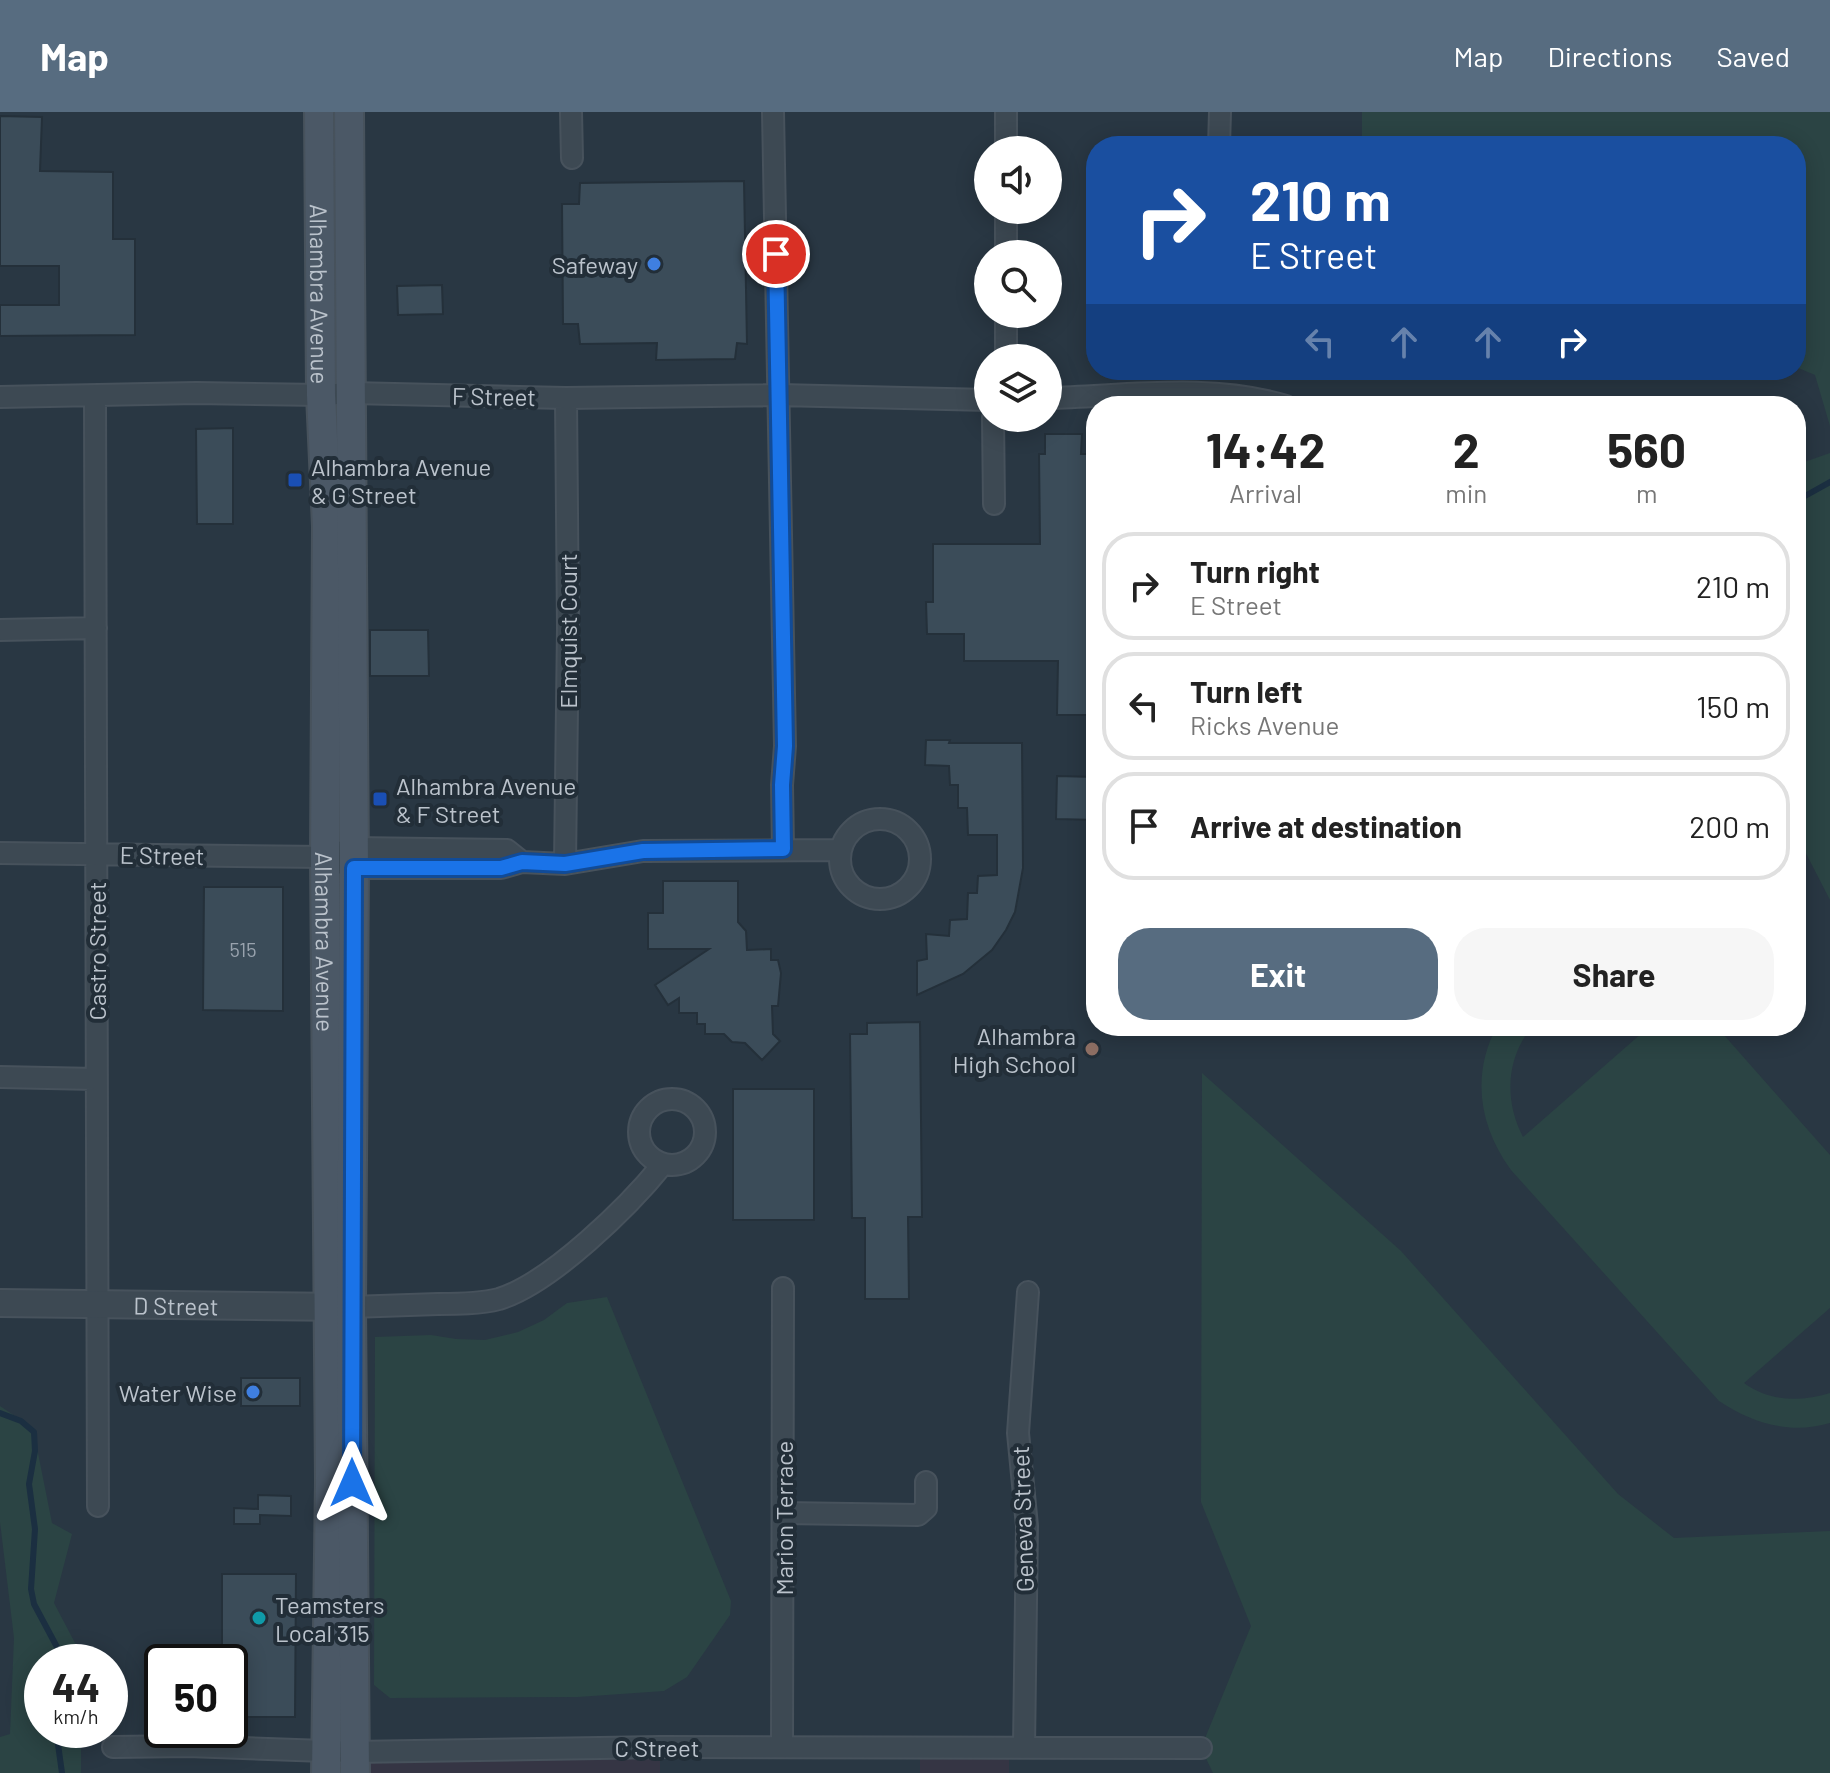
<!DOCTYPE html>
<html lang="en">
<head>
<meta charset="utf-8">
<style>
  :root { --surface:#fff; --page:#f6f6f6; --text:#222; --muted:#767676; --line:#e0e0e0; --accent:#576c80 }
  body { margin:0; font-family:Barlow,sans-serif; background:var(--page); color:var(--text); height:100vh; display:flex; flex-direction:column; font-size:30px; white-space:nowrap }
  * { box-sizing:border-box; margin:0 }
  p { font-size:26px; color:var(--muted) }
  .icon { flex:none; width:44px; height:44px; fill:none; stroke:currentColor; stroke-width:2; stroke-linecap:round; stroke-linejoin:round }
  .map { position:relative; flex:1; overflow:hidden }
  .sheet { position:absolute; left:1086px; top:284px; width:720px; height:640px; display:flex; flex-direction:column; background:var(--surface); border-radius:32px; box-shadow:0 4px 20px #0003 }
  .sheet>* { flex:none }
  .guide { position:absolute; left:1086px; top:24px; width:720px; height:244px; border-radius:32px; box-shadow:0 4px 20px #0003; background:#1a4fa0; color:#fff; overflow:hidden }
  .fabs { position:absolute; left:974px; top:24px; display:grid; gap:16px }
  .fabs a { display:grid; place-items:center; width:88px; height:88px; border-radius:50%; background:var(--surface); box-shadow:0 4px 20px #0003; font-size:40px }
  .speed { position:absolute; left:24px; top:1532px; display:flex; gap:16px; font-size:40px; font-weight:700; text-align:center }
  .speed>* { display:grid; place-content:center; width:104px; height:104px; border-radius:50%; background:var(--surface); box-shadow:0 4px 20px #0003; line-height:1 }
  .speed small { font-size:20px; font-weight:400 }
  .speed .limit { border:4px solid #111; border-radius:12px; background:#fff; color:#111 }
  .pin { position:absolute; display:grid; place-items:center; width:68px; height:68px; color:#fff; margin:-34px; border:4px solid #fff; border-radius:50%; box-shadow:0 2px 8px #0007 }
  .me { position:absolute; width:88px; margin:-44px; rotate:0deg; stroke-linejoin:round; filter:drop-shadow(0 0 6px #0008) }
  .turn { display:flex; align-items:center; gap:28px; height:168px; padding:0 32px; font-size:36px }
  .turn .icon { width:104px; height:104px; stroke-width:2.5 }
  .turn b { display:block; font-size:56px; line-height:68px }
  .lanes { display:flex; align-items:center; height:76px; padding:0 32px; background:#0003; justify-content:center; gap:40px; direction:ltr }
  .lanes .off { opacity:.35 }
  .eta { display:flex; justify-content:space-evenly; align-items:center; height:136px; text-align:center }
  .eta b { font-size:48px; font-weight:700; line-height:56px }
  .primary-button { display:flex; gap:16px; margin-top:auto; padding:16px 32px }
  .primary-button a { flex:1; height:92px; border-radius:32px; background:var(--accent); color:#fff; font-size:32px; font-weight:700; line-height:92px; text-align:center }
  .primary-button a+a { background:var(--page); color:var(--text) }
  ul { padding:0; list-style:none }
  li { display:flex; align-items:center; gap:24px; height:108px; margin:0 16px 12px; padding:0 16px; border:4px solid var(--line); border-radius:32px }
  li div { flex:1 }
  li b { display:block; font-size:30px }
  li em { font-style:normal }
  header { display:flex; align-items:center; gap:48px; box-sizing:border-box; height:112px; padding:0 40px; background:var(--accent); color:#fff }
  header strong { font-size:38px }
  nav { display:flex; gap:44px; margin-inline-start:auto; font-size:28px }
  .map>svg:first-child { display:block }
</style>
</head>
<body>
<header>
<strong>Map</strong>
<nav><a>Map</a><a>Directions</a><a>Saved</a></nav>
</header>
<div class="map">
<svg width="1830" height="1661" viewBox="0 0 1830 1661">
  <rect width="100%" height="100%" fill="#293743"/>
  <!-- medical -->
  <path fill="#353544" d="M 660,1635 L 660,1661 L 355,1661 L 353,1640 Z
    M 920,1635 L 1009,1635 L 1009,1661 L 920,1661 Z"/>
  <!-- green -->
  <path fill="#2b4444" d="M 1362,0 L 1830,0 L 1830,314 L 1815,263 L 1796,255 L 1796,34 L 1362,34 Z
    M 1830,341 L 1830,788 L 1796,722 L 1796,353 Z
    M 1497,914 L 1532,914 C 1506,947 1504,988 1523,1025 L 1650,914 L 1716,914 L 1830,1043 L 1830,1196 L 1744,1271 C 1770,1290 1801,1290 1830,1281 L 1830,1311 C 1790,1323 1752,1311 1719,1289 L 1511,1058 C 1479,1014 1471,963 1497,914 Z
    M 1202,961 L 1401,1139 L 1618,1382 L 1674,1426 L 1830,1419 L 1830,1661 L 1213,1661 L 1201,1636 L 1251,1514 L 1201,1390 Z
    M 607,1185 L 731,1489 L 730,1503 L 687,1565 L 664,1579 L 578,1585 L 390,1586 L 374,1573 L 375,1225 L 431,1223 L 456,1227 L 485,1228 L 518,1220 L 544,1208 L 567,1191 Z
    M 0,1294 L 33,1316 L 52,1411 L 72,1422 L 54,1491 L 85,1550 L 42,1550 L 42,1618 L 81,1618 L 81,1661 L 0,1661 L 0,1625 L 10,1622 L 14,1526 L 0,1410 Z"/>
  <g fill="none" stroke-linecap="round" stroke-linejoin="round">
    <!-- stream -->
    <path stroke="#1b2f41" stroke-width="6" d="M 1796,389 L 1830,370
      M 0,1301 L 21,1309 L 34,1320 L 35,1339 L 29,1372 L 35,1417 L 31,1477 L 34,1492 L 65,1550
      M 56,1618 L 62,1661"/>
  </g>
  <!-- building -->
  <path fill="#3b4c59" stroke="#24303a" stroke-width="2" d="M 0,4 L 42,5 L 40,59 L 113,60 L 113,127 L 135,127 L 135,223 L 0,224 L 0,193 L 59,193 L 59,154 L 0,154 Z
    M 744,69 L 747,232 L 737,231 L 735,247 L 656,248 L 657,231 L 580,232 L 578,212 L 563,212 L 562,92 L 579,92 L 580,71 Z
    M 442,173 L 443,202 L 398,203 L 397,174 Z
    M 233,316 L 233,412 L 197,412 L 196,317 Z
    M 1045,322 L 1082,322 L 1081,342 L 1088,342 L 1090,467 L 1096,467 L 1096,603 L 1057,603 L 1058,549 L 964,549 L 964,522 L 927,522 L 926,490 L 933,490 L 933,432 L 1040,432 L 1039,342 L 1045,342 Z
    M 370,518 L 428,518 L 429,564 L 370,564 Z
    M 926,628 L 950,628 L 949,631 L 1022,631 L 1023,756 L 1015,800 L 1006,818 L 992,838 L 963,862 L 917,883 L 917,849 L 927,847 L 926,822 L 949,824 L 950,808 L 967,807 L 968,781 L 977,781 L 978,764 L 997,763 L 997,723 L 968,723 L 967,696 L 958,696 L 958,673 L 950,673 L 949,654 L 925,653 Z
    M 1057,664 L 1096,665 L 1096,708 L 1056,707 Z
    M 663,769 L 738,769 L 738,810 L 746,819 L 747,838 L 771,837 L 771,848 L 778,848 L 781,861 L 778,894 L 772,894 L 773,922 L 780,929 L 762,948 L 745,931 L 732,930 L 724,922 L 705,922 L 705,912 L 697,912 L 697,901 L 679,901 L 679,886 L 668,893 L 655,873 L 709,837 L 648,837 L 648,801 L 663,801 Z
    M 204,775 L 283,775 L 283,899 L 203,898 Z
    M 920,910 L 922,1105 L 908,1105 L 909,1187 L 865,1187 L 865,1106 L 852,1106 L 850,922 L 867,922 L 867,911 Z
    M 733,977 L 814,977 L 814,1108 L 733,1108 Z
    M 241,1266 L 300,1266 L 300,1294 L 241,1294 Z
    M 258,1383 L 291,1384 L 291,1404 L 260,1403 L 260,1412 L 234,1412 L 234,1396 L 258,1397 Z
    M 222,1462 L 296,1462 L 295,1605 L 230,1605 L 230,1550 L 222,1550 Z"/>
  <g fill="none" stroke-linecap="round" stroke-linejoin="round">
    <!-- minor casing -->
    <g stroke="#47525c" stroke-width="24">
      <path id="minor" d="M 571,0 L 572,46
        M 773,0 L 785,634 L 782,673 L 783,737
        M 1006,0 L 1006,38
        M 1219,34 L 1220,0
        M 1006,98 L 1006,142
        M 1006,202 L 1006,246
        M 95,284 L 98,1394
        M 0,285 L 196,281 L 321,283 L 352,281 L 566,286 L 780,283 L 988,288
        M 1048,286 C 1127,284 1210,271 1286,294
        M 993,306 L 994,392
        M 0,518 L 96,516
        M840 747a40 40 0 1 1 80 0a40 40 0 1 1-80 0Z
        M 0,741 L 325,745 L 353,736 L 507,738 L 522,750
        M 343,752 L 354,756 L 501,756 L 522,750 L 565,752 L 643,739 L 840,738
        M 565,752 L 568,516 L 566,286
        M 0,965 L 96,967
        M639 1020a33 33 0 1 1 66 0a33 33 0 1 1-66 0Z
        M 351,1195 C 380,1194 409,1193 438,1192 C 457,1192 480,1192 499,1187 C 551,1171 629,1094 663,1052
        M 783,1401 L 918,1403 L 926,1396 L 926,1370
        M 113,1635 L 188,1634 L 353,1640 L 660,1635 L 1201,1636
        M 782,1635 L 783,1176
        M 1024,1635 L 1027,1414 L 1018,1321 L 1028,1180"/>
    </g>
    <!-- tertiary casing -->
    <g stroke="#47525c" stroke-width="30">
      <g id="tertiary">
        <path id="s1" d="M 0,1191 L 348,1195"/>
      </g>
    </g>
    <!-- secondary casing -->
    <g stroke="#47525c" stroke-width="32">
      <g id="secondary">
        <path id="s2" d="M 319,0 L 321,283 L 327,414 L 325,745 L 330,1369 L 326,1661"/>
        <path d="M 349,0 L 354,756 L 351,1195 L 355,1661"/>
      </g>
    </g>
    <!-- minor -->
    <use href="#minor" stroke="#3d4953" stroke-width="20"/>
    <!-- tertiary -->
    <use href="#tertiary" stroke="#3d4953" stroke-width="26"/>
    <!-- secondary -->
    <use href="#secondary" stroke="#4b5866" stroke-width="28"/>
  </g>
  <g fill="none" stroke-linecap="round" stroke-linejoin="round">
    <!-- route casing -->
    <g stroke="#114b97" stroke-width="20">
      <path id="route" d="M 352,1371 L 354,756 L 501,756 L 522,750 L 565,752 L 643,739 L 783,737 L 782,673 L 785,634 L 776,142"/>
    </g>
    <!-- route -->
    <use href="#route" stroke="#1a73e8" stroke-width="14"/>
  </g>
  <!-- markers -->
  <g fill="#3f7fe0" stroke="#222e38" stroke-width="3">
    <circle cx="654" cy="152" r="8"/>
    <circle cx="253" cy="1280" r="8"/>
  </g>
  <g fill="#1a4fb4" stroke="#222e38" stroke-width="3">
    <rect x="287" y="360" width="16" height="16" rx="4"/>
    <rect x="372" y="679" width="16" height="16" rx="4"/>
  </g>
  <circle fill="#8d6e63" stroke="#222e38" stroke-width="3" cx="1092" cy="937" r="8"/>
  <circle fill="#0f9aa8" stroke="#222e38" stroke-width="3" cx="259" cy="1506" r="8"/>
  <g text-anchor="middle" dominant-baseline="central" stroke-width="8" stroke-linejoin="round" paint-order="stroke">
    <!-- number labels -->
    <g font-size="20" fill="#99a3ae">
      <text x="243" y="837">515</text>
    </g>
    <!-- poi labels -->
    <g font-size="24" fill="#bbc3cc" stroke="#222e38" text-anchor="end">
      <text x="638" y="152">Safeway</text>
      <text x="311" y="354" text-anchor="start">Alhambra Avenue<tspan x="311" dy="28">&amp; G Street</tspan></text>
      <text x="396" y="673" text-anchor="start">Alhambra Avenue<tspan x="396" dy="28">&amp; F Street</tspan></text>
      <text x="1076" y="923">Alhambra<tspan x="1076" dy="28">High School</tspan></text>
      <text x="237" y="1280">Water Wise</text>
      <text x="275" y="1492" text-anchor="start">Teamsters<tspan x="275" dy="28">Local 315</tspan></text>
    </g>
    <!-- street labels -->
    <g font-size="24" fill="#bbc3cc" stroke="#222e38">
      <text stroke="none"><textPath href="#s2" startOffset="182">Alhambra Avenue</textPath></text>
      <text transform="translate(494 284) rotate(1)">F Street</text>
      <text transform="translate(567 519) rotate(-90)">Elmquist Court</text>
      <text transform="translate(162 743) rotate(1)">E Street</text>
      <text stroke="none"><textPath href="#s2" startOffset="830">Alhambra Avenue</textPath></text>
      <text transform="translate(96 839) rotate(-90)">Castro Street</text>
      <text stroke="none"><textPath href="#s1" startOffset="176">D Street</textPath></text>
      <text transform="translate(783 1406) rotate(-90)">Marion Terrace</text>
      <text transform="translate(1022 1407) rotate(-92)">Geneva Street</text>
      <text x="657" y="1635">C Street</text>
    </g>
  </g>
</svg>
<div class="fabs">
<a><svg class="icon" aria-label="sound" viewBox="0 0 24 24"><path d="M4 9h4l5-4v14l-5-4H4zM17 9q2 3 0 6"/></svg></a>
<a><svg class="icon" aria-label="search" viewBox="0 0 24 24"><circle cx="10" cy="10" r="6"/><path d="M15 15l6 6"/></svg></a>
<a><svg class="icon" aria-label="layers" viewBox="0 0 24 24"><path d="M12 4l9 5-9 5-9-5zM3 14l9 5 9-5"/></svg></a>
</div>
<div class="speed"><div>44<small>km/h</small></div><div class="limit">50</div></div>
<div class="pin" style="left:776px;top:142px;background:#d93025"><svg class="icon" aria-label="arrive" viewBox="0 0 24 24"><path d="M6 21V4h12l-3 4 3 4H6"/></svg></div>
<svg class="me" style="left:352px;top:1371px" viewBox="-20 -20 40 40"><path d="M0-17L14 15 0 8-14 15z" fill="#1a73e8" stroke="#fff" stroke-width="4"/></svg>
<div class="guide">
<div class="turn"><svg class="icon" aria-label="right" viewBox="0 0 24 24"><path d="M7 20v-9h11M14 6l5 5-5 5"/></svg><div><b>210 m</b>E Street</div></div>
<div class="lanes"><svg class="icon off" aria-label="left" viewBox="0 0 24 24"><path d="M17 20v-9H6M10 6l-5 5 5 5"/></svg><svg class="icon off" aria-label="ahead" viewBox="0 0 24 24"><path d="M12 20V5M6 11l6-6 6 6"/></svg><svg class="icon off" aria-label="ahead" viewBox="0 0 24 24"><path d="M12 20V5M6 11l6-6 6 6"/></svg><svg class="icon" aria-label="right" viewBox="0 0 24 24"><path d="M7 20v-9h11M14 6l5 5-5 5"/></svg></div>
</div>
<section class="sheet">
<div class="eta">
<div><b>14:42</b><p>Arrival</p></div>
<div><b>2</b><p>min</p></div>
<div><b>560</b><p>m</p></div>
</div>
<ul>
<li><svg class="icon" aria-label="right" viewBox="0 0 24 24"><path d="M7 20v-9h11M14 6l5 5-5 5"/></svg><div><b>Turn right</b><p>E Street</p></div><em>210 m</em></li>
<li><svg class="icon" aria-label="left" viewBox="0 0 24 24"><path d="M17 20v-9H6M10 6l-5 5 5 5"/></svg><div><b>Turn left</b><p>Ricks Avenue</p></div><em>150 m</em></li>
<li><svg class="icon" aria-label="arrive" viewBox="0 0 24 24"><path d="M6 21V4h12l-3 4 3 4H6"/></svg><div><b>Arrive at destination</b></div><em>200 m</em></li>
</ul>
<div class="primary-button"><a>Exit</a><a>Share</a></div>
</section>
</div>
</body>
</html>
